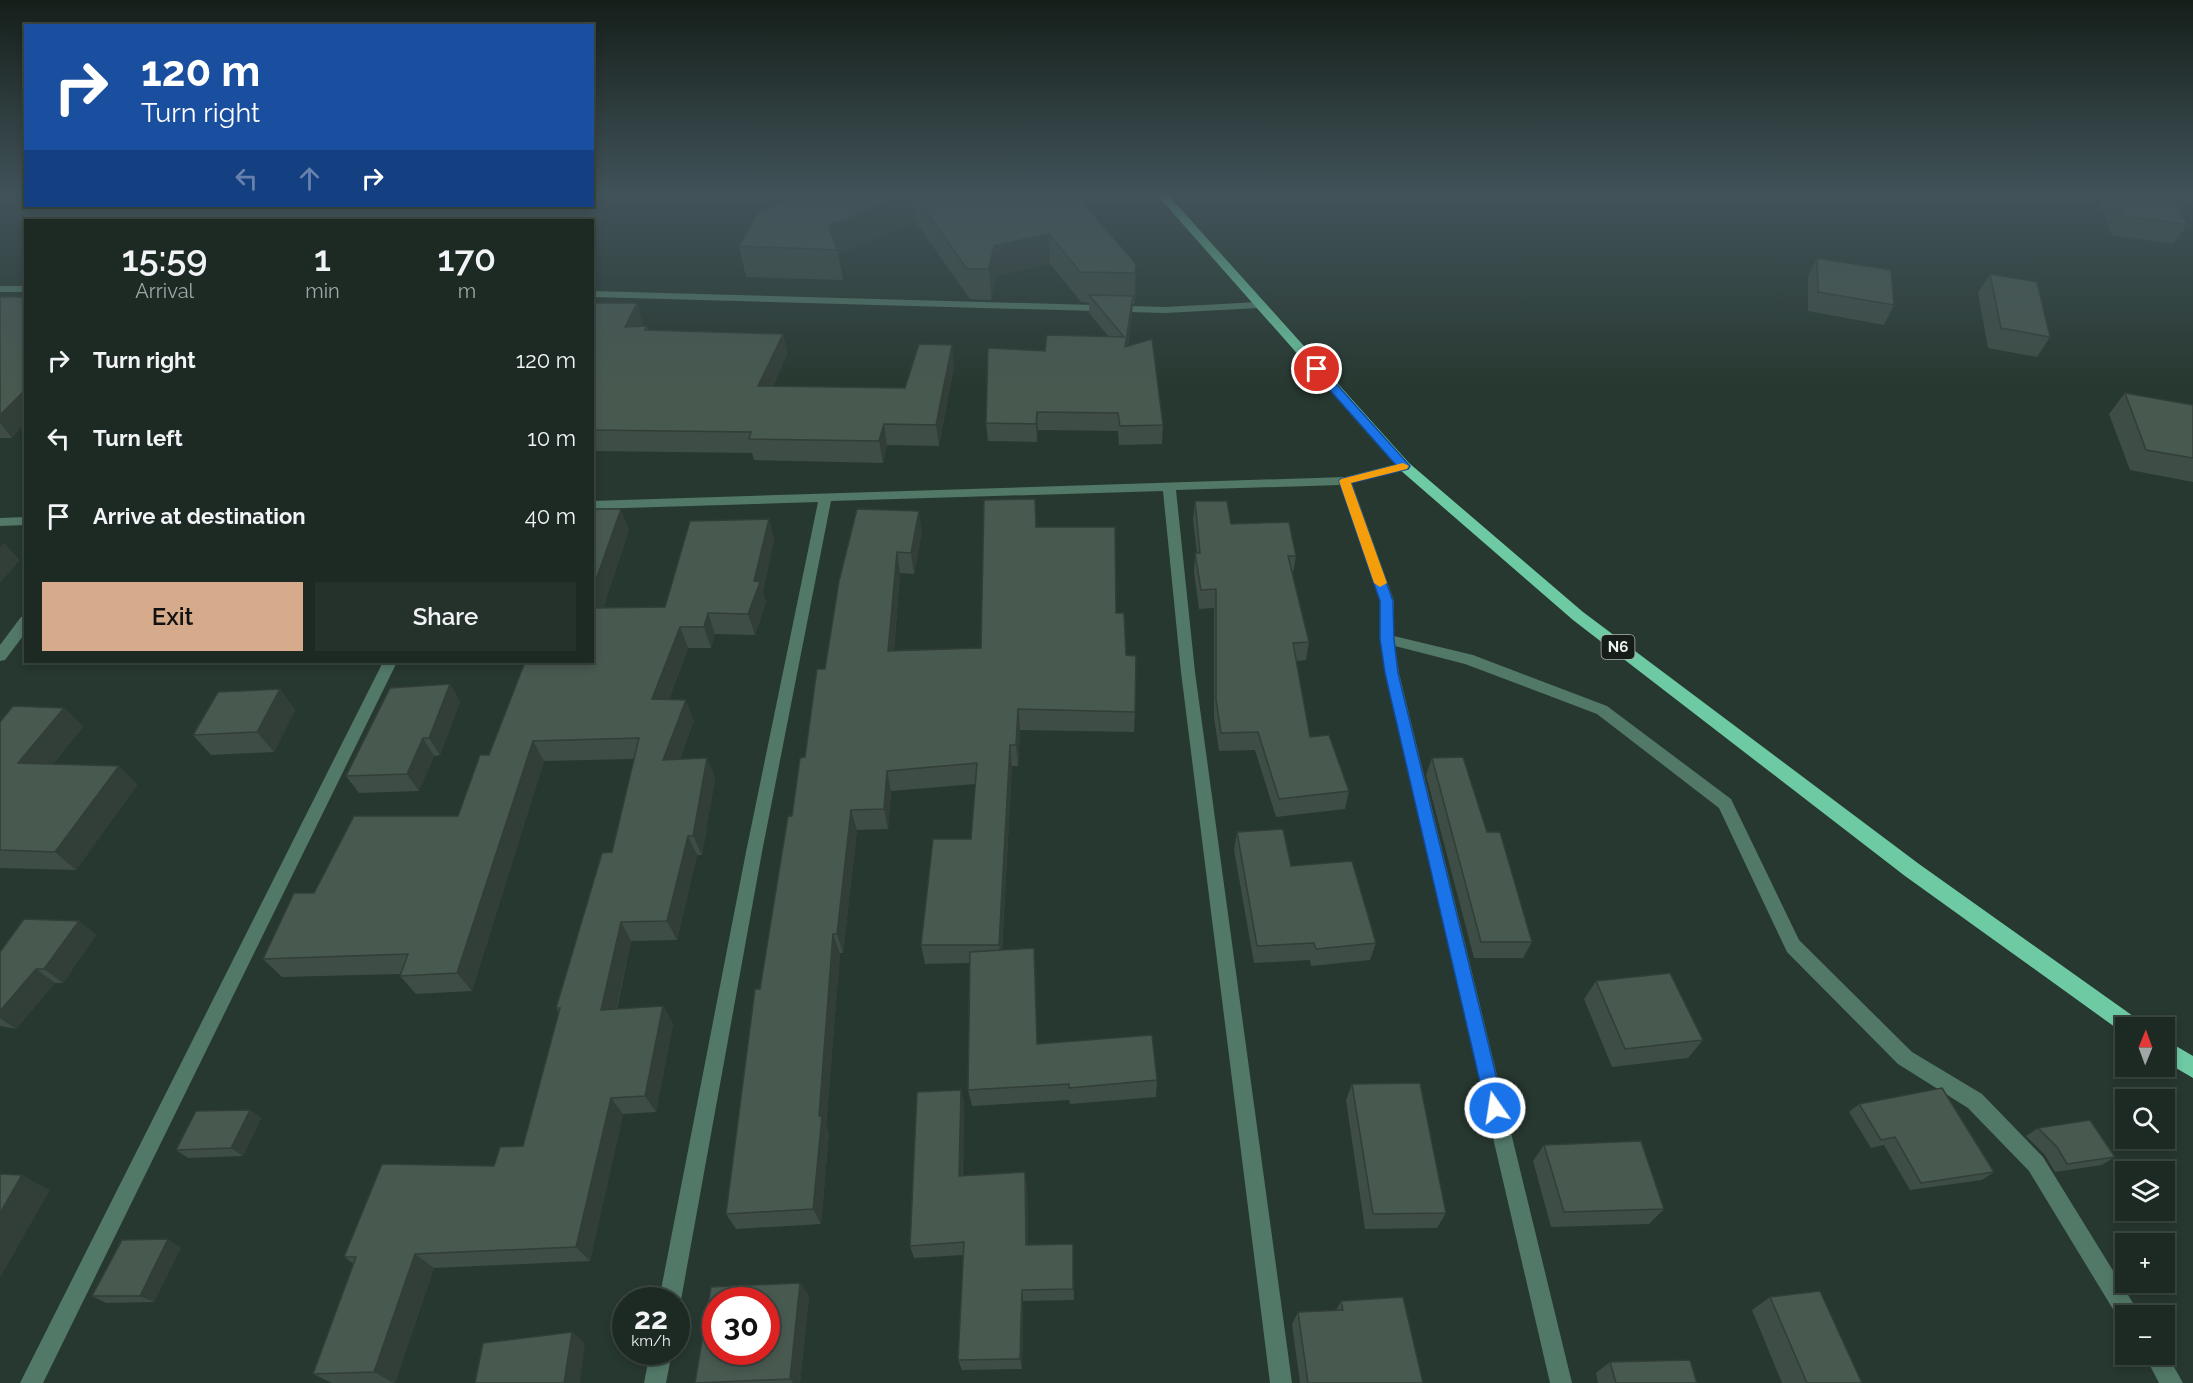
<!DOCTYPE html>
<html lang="en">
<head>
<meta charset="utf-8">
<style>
  :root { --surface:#1d2a24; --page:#25322c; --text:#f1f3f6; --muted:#a0a7a6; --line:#3b4641; --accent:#d6ab8b }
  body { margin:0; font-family:Raleway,sans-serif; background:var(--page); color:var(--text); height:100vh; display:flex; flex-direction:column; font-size:22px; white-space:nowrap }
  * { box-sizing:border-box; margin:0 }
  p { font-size:20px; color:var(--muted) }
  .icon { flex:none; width:33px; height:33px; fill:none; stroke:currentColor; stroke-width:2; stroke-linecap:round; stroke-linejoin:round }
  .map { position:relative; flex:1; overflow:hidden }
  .drawer { position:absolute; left:24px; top:219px; width:570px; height:444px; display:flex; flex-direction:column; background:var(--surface); border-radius:0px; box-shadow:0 3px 9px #0003,0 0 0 2px var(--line) }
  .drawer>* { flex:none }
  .banner { position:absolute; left:24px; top:24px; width:570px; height:183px; border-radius:0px; box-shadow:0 3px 9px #0003,0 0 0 2px var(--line); background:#1a4fa0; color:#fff; overflow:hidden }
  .needle { width:39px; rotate:1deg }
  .tools { position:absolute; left:2115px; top:1017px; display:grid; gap:12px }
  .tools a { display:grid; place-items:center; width:60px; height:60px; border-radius:0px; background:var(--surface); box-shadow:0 3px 9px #0003,0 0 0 2px var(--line); font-size:30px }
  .speed { position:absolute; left:612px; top:1287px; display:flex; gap:12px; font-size:30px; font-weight:700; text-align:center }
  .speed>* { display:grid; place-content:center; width:78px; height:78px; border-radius:50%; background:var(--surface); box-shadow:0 3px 9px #0003,0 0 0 2px var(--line); line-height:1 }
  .speed small { font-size:15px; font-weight:400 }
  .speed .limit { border:9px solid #d22; background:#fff; color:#111 }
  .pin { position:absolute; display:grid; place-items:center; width:51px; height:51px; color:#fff; margin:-26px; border:3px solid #fff; border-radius:50%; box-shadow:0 2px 6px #0007 }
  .me { position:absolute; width:66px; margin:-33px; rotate:347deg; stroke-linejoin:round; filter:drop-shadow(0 0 4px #0008) }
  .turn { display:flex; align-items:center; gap:21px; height:126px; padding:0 18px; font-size:27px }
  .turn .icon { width:78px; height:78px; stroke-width:2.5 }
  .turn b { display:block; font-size:42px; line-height:51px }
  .lanes { display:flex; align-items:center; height:57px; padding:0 18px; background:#0003; justify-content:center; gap:30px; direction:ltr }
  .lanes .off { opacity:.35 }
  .eta { display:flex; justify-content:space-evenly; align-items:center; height:102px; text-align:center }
  .eta b { font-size:36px; font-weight:600; line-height:42px }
  .primary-button { display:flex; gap:12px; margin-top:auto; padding:12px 18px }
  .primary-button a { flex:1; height:69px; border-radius:0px; background:var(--accent); color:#111; font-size:24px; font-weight:600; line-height:69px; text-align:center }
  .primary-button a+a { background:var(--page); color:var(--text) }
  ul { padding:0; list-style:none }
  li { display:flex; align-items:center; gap:18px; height:78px; padding:0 18px }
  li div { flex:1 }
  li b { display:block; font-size:22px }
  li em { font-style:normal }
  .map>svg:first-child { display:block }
</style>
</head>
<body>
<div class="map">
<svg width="2193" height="1383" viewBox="0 0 2193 1383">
  <rect width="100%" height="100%" fill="#273830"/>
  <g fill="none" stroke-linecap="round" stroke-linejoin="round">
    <!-- minor -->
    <path fill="#527867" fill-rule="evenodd" d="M 0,286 L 26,286 L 26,292 L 0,292 Z
      M 592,291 L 1165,307 L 1259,302 L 1264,305 L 1259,308 L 1165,313 L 592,297 Z
      M 1404,462 L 1408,463 L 1410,466 L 1408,469 L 1352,483 L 1394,601 L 1394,636 L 1473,655 L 1607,706 L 1731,799 L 1799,940 L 1912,1052 L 1982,1094 L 2043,1157 L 2141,1316 L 2126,1316 L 2126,1325 L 2122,1324 L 2029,1171 L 1968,1108 L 1898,1064 L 1787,952 L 1719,808 L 1597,714 L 1465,664 L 1395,646 L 1399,673 L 1572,1383 L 1550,1383 L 1385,673 L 1380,639 L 1380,601 L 1340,485 L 1176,490 L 1195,672 L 1292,1383 L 1270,1383 L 1181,672 L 1163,491 L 831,501 L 762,852 L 681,1300 L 676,1308 L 676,1300 L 659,1300 L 746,852 L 818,502 L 592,509 L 592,501 L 1345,477 Z
      M 26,517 L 26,525 L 0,526 L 0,518 Z
      M 26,616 L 26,632 L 5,660 L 0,661 L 0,645 L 21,617 Z
      M 383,662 L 397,662 L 43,1383 L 20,1383 Z
      M 2164,1349 L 2183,1383 L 2159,1383 L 2144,1354 L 2164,1354 Z
      M 650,1352 L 672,1352 L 666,1383 L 644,1383 Z"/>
    <!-- trunk -->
    <path fill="#6dcaa2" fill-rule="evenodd" d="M 1158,196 L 1169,196 L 1409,463 L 1583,612 L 1919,864 L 2140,1021 L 2143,1028 L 2126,1028 L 2126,1035 L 1905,876 L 1573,620 L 1399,469 Z
      M 2164,1039 L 2193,1056 L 2193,1078 L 2164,1061 Z"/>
  </g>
  <!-- wall -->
  <path fill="#3e4d45" d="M 799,196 L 1077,196 L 1136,264 L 1136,294 L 1134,304 L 1133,304 L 1132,314 L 1128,346 L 1163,425 L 1162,444 L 1119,445 L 1118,431 L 1038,430 L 1037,442 L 988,441 L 986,423 L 1045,351 L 1108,336 L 1089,313 L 1089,303 L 1081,302 L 1050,264 L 996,276 L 991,300 L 970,299 L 915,221 L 846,251 L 838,252 L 843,280 L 746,277 L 739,246 Z
    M 2097,196 L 2173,196 L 2187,225 L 2173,244 L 2112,235 Z
    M 318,206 L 347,206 L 328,212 Z
    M 1817,258 L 1894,305 L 1884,325 L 1808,311 L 1808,277 Z
    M 1990,274 L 2050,337 L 2037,357 L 1988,348 L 1978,293 Z
    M 0,297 L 12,438 L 0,438 Z
    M 592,303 L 637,303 L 643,324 L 642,326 L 647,326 L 648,330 L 783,334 L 787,354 L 773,386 L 905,388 L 954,366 L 939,446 L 887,445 L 883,463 L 754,460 L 752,453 L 592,451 Z
    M 2125,393 L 2193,405 L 2193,482 L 2130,470 L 2109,414 Z
    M 1195,501 L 1231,524 L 1296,556 L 1293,574 L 1309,642 L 1306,660 L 1296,661 L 1310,737 L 1349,791 L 1345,809 L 1276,817 L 1255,750 L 1219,751 L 1214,717 L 1214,608 L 1199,609 L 1194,572 L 1195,553 L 1197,553 L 1193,520 Z
    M 592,509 L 629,530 L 603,608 L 665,607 L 769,519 L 774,540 L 763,592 L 766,602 L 755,635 L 715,634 L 711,648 L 688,648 L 669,699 L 694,720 L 680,759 L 707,758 L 715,778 L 702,855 L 697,855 L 677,940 L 631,941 L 617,1009 L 663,1006 L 673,1024 L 656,1112 L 623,1114 L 590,1261 L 434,1268 L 395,1383 L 332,1383 L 313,1374 L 354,1264 L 344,1257 L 494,1166 L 523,1146 L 559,1013 L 556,1008 L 612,852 L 634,759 L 544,761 L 472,991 L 416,994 L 400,976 L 401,974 L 282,977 L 263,959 L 314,893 L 458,816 L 489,755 Z
    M 1036,527 L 1116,613 L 1126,655 L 1135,712 L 1134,732 L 1020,730 L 1018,766 L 1012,766 L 1002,950 L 1035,967 L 1037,1044 L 1157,1080 L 1156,1097 L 1070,1104 L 1069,1100 L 972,1106 L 968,1090 L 970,963 L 925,964 L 921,945 L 971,839 L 975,784 L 891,791 L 888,829 L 857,830 L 843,953 L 840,953 L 826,1126 L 829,1132 L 821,1224 L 736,1229 L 726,1214 L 760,989 L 792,816 L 825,669 L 839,581 L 922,532 L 914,574 L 900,573 L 894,650 L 981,648 Z
    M 450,684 L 460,702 L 440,755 L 434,756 L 419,791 L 359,793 L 346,776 Z
    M 280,689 L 295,710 L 274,752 L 211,755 L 193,735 Z
    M 64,708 L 83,727 L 53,764 L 119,766 L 137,785 L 76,870 L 0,868 L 0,722 Z
    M 1432,758 L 1487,832 L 1532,942 L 1523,958 L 1474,958 L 1426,775 Z
    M 1237,832 L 1376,943 L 1370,960 L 1311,966 L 1310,960 L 1254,963 L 1234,850 Z
    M 79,921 L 96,935 L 63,983 L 55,983 L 16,1029 L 0,1026 L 0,952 Z
    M 1596,981 L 1703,1040 L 1688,1058 L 1612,1067 L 1584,999 Z
    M 1352,1084 L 1446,1213 L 1437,1228 L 1365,1229 L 1346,1100 Z
    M 961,1090 L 964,1104 L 963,1175 L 1027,1185 L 1028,1245 L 1073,1256 L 1074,1300 L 1023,1301 L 1022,1369 L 962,1370 L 958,1360 L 963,1255 L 914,1258 L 910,1246 Z
    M 1859,1104 L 1994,1172 L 1982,1180 L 1910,1190 L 1884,1145 L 1871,1148 L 1849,1112 Z
    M 250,1110 L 261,1118 L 243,1156 L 188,1158 L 176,1150 Z
    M 2038,1128 L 2115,1157 L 2102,1165 L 2055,1172 L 2045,1155 L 2026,1136 Z
    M 1544,1145 L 1664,1209 L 1649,1224 L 1551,1227 L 1533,1161 Z
    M 181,1247 L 154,1302 L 106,1303 L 92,1296 Z
    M 800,1283 L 809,1296 L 800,1383 L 695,1383 Z
    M 1770,1297 L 1862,1383 L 1782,1383 L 1752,1310 Z
    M 1341,1301 L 1423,1383 L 1300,1383 L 1292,1324 L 1298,1312 L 1336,1310 Z
    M 1610,1362 L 1697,1383 L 1598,1383 L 1596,1373 Z"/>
  <!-- shaded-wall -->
  <path fill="#323e38" d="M 901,196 L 912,196 L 915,221 L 846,251 L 838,253 L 829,227 L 833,223 Z
    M 139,206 L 169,206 L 142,209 Z
    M 325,206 L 347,206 L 328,212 Z
    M 360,206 L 371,206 L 362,209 Z
    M 1049,234 L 1050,264 L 996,276 L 991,300 L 989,269 L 994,246 Z
    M 1136,264 L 1136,294 L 1134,304 L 1135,273 Z
    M 1133,296 L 1132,314 L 1125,365 L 1125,347 Z
    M 637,303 L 643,324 L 632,347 L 625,327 Z
    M 783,334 L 787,354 L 763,407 L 758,386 Z
    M 952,345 L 954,366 L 939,446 L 936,425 Z
    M 26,389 L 26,423 L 12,438 L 0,423 L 0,415 Z
    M 1037,412 L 1038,430 L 1037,442 L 1036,424 Z
    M 884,424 L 887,445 L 883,463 L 879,441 Z
    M 621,509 L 629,530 L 596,629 L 592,621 L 592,591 Z
    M 919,511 L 922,532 L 914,574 L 911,553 Z
    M 769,519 L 774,540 L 763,592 L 766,602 L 755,635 L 748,614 L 754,581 Z
    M 4,543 L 20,560 L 0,583 L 0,547 Z
    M 897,552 L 900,573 L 892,672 L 888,651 Z
    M 708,613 L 715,634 L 711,648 L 704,627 Z
    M 680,627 L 688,648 L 661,719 L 652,699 Z
    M 450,684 L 460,702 L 440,755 L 429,738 Z
    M 280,689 L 295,710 L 274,752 L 257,732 Z
    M 686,700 L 694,720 L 672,780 L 663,760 Z
    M 64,708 L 83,727 L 39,782 L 18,763 Z
    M 1018,709 L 1020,730 L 1018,766 L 1016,745 Z
    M 423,738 L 434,756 L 419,791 L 407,774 Z
    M 533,741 L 544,761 L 472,991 L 457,973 Z
    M 1010,745 L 1012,766 L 1001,963 L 999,945 Z
    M 707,758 L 715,778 L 702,855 L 693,836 Z
    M 119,766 L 137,785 L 76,870 L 55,852 Z
    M 887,771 L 891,791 L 888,829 L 884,809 Z
    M 851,810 L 857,830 L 843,953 L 837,934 Z
    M 688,836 L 697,855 L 677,940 L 667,921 Z
    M 79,921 L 96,935 L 63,983 L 44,969 Z
    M 621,922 L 631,941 L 612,1028 L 601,1010 Z
    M 833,934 L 840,953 L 826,1126 L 829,1132 L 821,1224 L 813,1209 L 819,1116 Z
    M 1034,948 L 1035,967 L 1038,1061 L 1037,1044 Z
    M 36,969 L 55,983 L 16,1029 L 0,1018 L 0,1011 Z
    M 663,1006 L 673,1024 L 656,1112 L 645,1096 Z
    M 961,1090 L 964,1104 L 962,1189 L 959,1176 Z
    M 611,1098 L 623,1114 L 590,1261 L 576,1247 Z
    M 250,1110 L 261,1118 L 243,1156 L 231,1148 Z
    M 1025,1172 L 1027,1185 L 1028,1257 L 1026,1245 Z
    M 22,1175 L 50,1190 L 0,1278 L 0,1213 Z
    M 168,1239 L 181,1247 L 154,1302 L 140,1296 Z
    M 415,1254 L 434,1268 L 395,1383 L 394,1383 L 374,1372 Z
    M 800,1283 L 809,1296 L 800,1383 L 793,1383 L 790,1379 Z
    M 1022,1290 L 1023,1301 L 1022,1369 L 1020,1359 Z
    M 572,1332 L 585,1343 L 580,1383 L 564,1383 Z"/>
  <!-- building -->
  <path fill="#485950" stroke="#323e38" stroke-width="1.5" fill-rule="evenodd" d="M 799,196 L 901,196 L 842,221 L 833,223 L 829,227 L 837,250 L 739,246 L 758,212 Z
    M 915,196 L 1077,196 L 1136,264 L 1135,273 L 1080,272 L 1049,234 L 994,246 L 989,269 L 967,269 Z
    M 2116,196 L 2173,196 L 2187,225 L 2125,216 Z
    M 1817,258 L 1891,270 L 1894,305 L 1818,292 Z
    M 1990,274 L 2037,282 L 2050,337 L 2001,328 Z
    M 1089,295 L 1133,296 L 1125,347 L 1152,339 L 1163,425 L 1120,426 L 1118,413 L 1037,412 L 1036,424 L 986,423 L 988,348 L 1045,351 L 1047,335 L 1124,337 Z
    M 0,297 L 26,297 L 26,389 L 0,415 Z
    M 592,303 L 637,303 L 625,327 L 647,326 L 645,330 L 783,334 L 758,386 L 905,388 L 919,344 L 952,345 L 936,425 L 884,424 L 879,441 L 749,439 L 751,432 L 592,430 Z
    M 2125,393 L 2193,405 L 2193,458 L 2146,450 Z
    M 1035,499 L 1036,527 L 1115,527 L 1116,613 L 1124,613 L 1126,655 L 1136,656 L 1135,712 L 1018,709 L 1016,745 L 1010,745 L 999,945 L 921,945 L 933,839 L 971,839 L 977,763 L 887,771 L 884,809 L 851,810 L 837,934 L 833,934 L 819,1116 L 822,1116 L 813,1209 L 726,1214 L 755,989 L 760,989 L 788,816 L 792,816 L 800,758 L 805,757 L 817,669 L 825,669 L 839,581 L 857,509 L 919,511 L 911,553 L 897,552 L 888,651 L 981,648 L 984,500 Z
    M 1195,501 L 1227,501 L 1231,524 L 1289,522 L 1296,556 L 1288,556 L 1309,642 L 1293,643 L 1310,737 L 1329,735 L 1349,791 L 1279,799 L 1258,732 L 1221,733 L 1216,699 L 1216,589 L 1201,590 L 1195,553 L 1200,553 Z
    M 592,509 L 621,509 L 592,591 Z
    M 769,519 L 754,581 L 760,582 L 748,614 L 708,613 L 704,627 L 680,627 L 652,699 L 686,700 L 663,760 L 707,758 L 693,836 L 688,836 L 667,921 L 621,922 L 601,1010 L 663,1006 L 645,1096 L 611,1098 L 576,1247 L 415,1254 L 374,1372 L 313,1374 L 356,1257 L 344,1257 L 382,1164 L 494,1166 L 500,1147 L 523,1146 L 560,1008 L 556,1008 L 602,853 L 612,852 L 639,738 L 533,741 L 457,973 L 400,976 L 408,954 L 263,959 L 294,893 L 314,893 L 354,816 L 458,816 L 480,755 L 489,755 L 525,662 L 592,662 L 592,608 L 665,607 L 690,521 Z
    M 450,684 L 429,738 L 423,738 L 407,774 L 346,776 L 390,688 Z
    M 280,689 L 257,732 L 193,735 L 218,692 Z
    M 13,706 L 64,708 L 18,763 L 119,766 L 55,852 L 0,850 L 0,722 Z
    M 1463,757 L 1487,832 L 1500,832 L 1532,942 L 1481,942 L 1432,758 Z
    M 1283,829 L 1291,866 L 1352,861 L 1376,943 L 1316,949 L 1314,943 L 1257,946 L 1237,832 Z
    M 24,919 L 79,921 L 44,969 L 36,969 L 0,1011 L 0,952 Z
    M 1034,948 L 1037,1044 L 1152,1035 L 1157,1080 L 1069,1088 L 1069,1084 L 968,1090 L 970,952 Z
    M 1670,973 L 1703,1040 L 1625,1049 L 1596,981 Z
    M 1420,1083 L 1446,1213 L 1373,1214 L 1352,1084 Z
    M 1942,1088 L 1994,1172 L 1921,1183 L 1895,1137 L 1881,1140 L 1859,1104 Z
    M 961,1090 L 959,1176 L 1025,1172 L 1026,1245 L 1073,1244 L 1073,1289 L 1022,1290 L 1020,1359 L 958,1360 L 964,1242 L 910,1246 L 917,1092 Z
    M 250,1110 L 231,1148 L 176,1150 L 196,1111 Z
    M 2090,1120 L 2115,1157 L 2067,1164 L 2057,1147 L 2038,1128 Z
    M 1641,1141 L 1664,1209 L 1564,1212 L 1544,1145 Z
    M 0,1174 L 22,1175 L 0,1213 Z
    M 168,1239 L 140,1296 L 92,1296 L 122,1240 Z
    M 800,1283 L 790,1379 L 695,1383 L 711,1287 ZM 716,1300 L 766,1300 L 766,1352 L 716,1352 Z
    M 1820,1291 L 1862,1383 L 1807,1383 L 1770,1297 Z
    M 1403,1297 L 1423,1383 L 1308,1383 L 1298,1312 L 1343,1310 L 1341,1301 Z
    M 572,1332 L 564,1383 L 475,1383 L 483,1343 Z
    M 1690,1360 L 1697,1383 L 1616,1383 L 1610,1362 Z"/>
  <!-- sky -->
  <linearGradient id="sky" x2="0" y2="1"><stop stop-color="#151f1a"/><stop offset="0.5" stop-color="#415359"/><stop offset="1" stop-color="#415359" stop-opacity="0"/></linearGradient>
  <rect width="2193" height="390" fill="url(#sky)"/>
  <!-- route -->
  <path fill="#1a73e8" stroke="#114b97" stroke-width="1.5" d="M 1317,366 L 1321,367 L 1410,466 L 1408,469 L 1351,483 L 1393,601 L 1394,639 L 1398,673 L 1504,1108 L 1502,1114 L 1495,1117 L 1489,1114 L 1486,1108 L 1385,673 L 1380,639 L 1380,601 L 1339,481 L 1341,479 L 1396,465 L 1313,371 L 1313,367 Z"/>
  <!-- slow -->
  <path fill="#f59e0b" d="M 1403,463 L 1409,466 L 1407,469 L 1351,483 L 1387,583 L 1380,587 L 1374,583 L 1339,481 L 1341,479 Z"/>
  <g text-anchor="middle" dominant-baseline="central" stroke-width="4.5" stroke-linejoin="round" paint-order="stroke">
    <!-- shield labels -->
    <rect fill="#161d19" stroke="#abb4af" stroke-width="1.5" x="1601.5" y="635" width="33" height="24" rx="4.5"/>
    <g font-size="15" font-weight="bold" fill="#ebf5ef">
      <text x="1618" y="647">N6</text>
    </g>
  </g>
</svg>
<div class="tools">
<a><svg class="needle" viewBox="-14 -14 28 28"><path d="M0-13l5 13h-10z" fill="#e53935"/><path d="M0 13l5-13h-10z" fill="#a0a7a6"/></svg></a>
<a><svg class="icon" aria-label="search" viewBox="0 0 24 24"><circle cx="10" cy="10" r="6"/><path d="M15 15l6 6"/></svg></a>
<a><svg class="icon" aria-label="layers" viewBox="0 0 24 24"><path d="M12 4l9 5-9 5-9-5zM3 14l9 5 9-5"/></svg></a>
<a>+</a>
<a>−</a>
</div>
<div class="speed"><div>22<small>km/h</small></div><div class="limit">30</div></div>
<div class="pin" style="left:1317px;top:369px;background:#d93025"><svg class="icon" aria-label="arrive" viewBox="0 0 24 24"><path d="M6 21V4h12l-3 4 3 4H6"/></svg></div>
<svg class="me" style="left:1495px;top:1108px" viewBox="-20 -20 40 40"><circle r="17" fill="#1a73e8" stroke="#fff" stroke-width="3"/><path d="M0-11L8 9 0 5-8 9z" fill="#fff"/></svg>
<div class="banner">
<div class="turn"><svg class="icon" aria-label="right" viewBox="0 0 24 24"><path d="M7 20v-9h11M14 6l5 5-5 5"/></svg><div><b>120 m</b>Turn right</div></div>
<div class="lanes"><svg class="icon off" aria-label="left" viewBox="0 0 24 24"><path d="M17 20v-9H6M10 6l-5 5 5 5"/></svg><svg class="icon off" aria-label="ahead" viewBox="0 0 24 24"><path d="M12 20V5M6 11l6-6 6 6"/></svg><svg class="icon" aria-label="right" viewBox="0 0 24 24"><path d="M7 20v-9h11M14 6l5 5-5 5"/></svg></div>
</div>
<section class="drawer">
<div class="eta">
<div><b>15:59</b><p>Arrival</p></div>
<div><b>1</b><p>min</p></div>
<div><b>170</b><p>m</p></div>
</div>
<ul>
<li><svg class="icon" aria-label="right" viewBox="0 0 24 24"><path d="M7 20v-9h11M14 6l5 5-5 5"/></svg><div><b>Turn right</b></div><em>120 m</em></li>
<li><svg class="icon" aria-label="left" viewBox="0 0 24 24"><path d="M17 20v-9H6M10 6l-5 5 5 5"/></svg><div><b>Turn left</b></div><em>10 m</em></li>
<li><svg class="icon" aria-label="arrive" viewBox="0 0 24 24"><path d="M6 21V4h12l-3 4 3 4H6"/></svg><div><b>Arrive at destination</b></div><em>40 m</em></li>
</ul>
<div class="primary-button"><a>Exit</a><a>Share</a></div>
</section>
</div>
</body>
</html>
